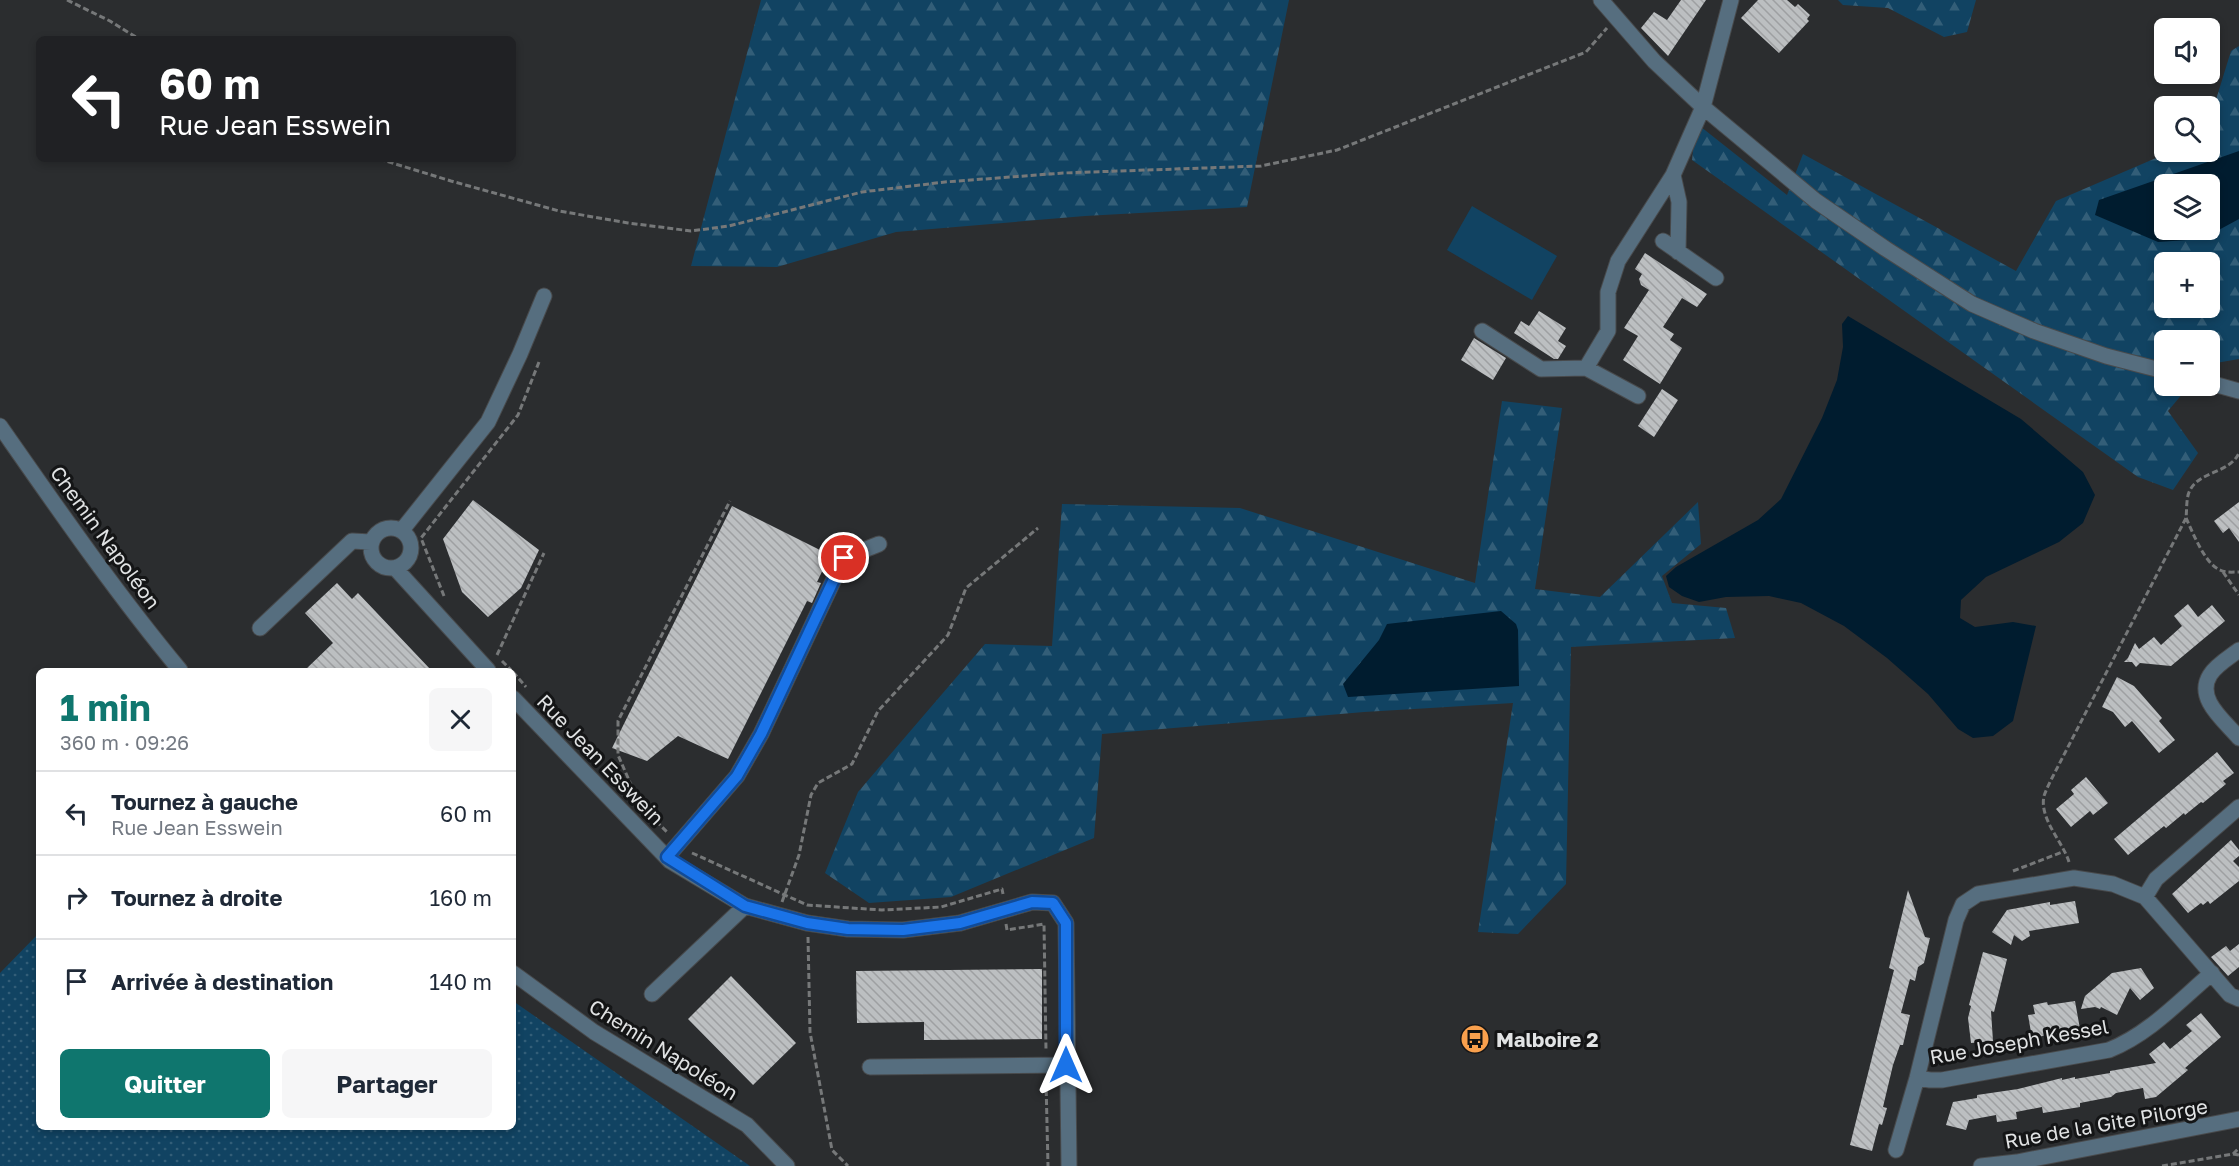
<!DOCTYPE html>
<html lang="fr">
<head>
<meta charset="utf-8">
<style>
  :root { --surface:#fff; --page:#f6f6f7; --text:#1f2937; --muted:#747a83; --line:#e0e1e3; --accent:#0f766e }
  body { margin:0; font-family:"Golos Text",sans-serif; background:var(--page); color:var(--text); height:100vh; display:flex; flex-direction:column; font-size:22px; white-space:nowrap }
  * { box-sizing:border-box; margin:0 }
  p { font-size:20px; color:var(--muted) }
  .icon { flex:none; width:33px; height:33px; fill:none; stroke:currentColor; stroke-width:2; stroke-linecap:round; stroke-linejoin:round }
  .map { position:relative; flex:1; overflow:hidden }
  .side { position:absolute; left:36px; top:668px; width:480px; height:462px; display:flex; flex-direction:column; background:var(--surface); border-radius:9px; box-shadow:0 3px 9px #0003 }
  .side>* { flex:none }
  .top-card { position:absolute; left:36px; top:36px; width:480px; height:126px; border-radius:9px; box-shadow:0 3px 9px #0003; background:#202124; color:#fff; overflow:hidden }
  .tools { position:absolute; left:2154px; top:18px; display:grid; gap:12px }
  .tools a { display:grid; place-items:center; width:66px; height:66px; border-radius:9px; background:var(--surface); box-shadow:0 3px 9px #0003; font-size:30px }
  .pin { position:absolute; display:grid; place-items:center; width:51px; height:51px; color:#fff; margin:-26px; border:3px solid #fff; border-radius:50%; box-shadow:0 2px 6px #0007 }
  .me { position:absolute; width:66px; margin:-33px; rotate:0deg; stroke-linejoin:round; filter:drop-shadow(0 0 4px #0008) }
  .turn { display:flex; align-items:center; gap:21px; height:126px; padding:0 24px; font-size:27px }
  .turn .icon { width:78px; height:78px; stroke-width:2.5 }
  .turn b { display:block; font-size:42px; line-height:51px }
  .round { display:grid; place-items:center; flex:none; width:63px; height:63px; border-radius:9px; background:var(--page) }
  .summary { display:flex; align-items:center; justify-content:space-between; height:102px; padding:0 24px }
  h1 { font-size:36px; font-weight:700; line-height:45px; color:var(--accent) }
  .primary-button { display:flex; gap:12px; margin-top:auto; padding:12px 24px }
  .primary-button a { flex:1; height:69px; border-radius:9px; background:var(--accent); color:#fff; font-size:24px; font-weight:700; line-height:69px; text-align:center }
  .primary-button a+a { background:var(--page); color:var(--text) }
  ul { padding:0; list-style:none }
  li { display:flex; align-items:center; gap:18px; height:84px; padding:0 24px; border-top:2px solid var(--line) }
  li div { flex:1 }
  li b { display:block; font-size:22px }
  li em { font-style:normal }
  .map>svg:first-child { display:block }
</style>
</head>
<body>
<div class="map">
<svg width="2239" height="1166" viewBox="0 0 2239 1166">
  <defs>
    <pattern id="grass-dots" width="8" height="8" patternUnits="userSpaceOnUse" patternTransform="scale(1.5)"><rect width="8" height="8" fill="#114362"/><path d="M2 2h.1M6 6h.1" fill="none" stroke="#335e78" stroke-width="1.8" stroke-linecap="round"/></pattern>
    <pattern id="forest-firs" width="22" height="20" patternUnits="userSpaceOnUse" patternTransform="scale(1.5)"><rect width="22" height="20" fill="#114362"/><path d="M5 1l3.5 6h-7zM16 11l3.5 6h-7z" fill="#335e78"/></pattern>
    <pattern id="building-back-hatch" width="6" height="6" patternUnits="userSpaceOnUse" patternTransform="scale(1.5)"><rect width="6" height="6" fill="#bcbfc1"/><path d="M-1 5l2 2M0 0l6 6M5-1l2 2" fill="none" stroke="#9ea0a2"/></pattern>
  </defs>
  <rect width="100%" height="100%" fill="#2b2d2f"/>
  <!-- grass -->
  <path fill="url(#grass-dots)" d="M 39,933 L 39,1126 L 513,1126 L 513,1001 L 750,1166 L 0,1166 L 0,973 Z"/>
  <!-- forest -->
  <path fill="url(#forest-firs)" fill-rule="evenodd" d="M 761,0 L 1289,0 L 1247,207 L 1085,216 L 896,232 L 777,267 L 691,266 Z
    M 1838,0 L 1976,0 L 1967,32 L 1944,37 L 1888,8 L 1843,5 Z
    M 2239,46 L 2239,359 L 2210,364 L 2210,340 L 2164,340 L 2164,386 L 2189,386 L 2168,411 L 2198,453 L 2173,490 L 2138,477 L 1692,160 L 1696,123 L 1787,195 L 1803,154 L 2016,271 L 2056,201 L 2170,152 L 2210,152 L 2210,119 L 2231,51 ZM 2164,184 L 2210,184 L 2210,230 L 2164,230 ZM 2164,262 L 2210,262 L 2210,308 L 2164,308 Z
    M 1502,401 L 1562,408 L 1535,589 L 1600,597 L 1698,502 L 1701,544 L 1662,576 L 1672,603 L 1726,608 L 1735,638 L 1571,647 L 1566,884 L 1518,934 L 1478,932 L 1513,703 L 1364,712 L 1102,734 L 1094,838 L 951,897 L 869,903 L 825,873 L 858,792 L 985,644 L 1052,646 L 1062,504 L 1240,508 L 1475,583 Z"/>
  <!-- pitch -->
  <path fill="#114362" d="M 1472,206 L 1557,256 L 1532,300 L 1447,250 Z"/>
  <!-- water -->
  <path fill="#001c2f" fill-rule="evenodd" d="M 2239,151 L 2239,219 L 2202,239 L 2158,242 L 2095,215 L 2099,200 ZM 2164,184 L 2210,184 L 2210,230 L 2164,230 Z
    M 1848,316 L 2021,419 L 2083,472 L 2095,495 L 2083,523 L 2059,542 L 1986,577 L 1961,600 L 1960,618 L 1975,627 L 2013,622 L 2036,626 L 2013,721 L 1993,736 L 1973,738 L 1958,729 L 1928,694 L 1887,658 L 1844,626 L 1801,603 L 1769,596 L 1726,597 L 1699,602 L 1682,596 L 1669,587 L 1666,576 L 1676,567 L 1758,520 L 1781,499 L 1822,418 L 1837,380 L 1843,347 L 1842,324 Z
    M 1501,611 L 1516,624 L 1518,630 L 1519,686 L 1348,697 L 1343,684 L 1379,640 L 1387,624 Z"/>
  <!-- building -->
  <path fill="url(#building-back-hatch)" d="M 1681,0 L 1706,0 L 1668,56 L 1641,28 L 1654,12 L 1667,20 Z
    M 1758,0 L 1787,0 L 1795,7 L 1798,4 L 1810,15 L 1807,19 L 1809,21 L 1779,53 L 1741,18 Z
    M 1645,253 L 1707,294 L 1697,307 L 1682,298 L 1663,327 L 1674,334 L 1670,340 L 1682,348 L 1660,384 L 1623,360 L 1638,336 L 1624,328 L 1649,290 L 1641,285 L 1639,279 L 1642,274 L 1635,269 Z
    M 1539,311 L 1566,328 L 1558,341 L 1566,346 L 1558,359 L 1554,359 L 1514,333 L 1521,321 L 1529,326 Z
    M 1474,338 L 1506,358 L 1493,380 L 1461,360 Z
    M 1662,389 L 1678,400 L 1654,437 L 1638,426 Z
    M 473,500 L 539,550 L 521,588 L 488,617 L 462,592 L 443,539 Z
    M 2239,502 L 2239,542 L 2229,528 L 2223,533 L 2214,521 Z
    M 732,506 L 830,555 L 817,582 L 821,583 L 812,603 L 807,601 L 728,759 L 678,736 L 647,761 L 612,748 Z
    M 337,583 L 352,599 L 358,593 L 431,670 L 305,670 L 333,643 L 305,613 Z
    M 2188,604 L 2198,617 L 2212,605 L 2225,621 L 2171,666 L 2140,663 L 2136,667 L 2132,662 L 2124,662 L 2128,658 L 2135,643 L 2139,649 L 2154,637 L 2161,645 L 2182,626 L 2174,616 Z
    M 2117,677 L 2134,686 L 2162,718 L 2159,721 L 2175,740 L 2159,753 L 2132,721 L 2125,727 L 2113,712 L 2102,707 Z
    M 2217,752 L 2234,773 L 2223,781 L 2226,784 L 2203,803 L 2201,802 L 2185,815 L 2184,813 L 2166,828 L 2164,826 L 2128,855 L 2114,839 Z
    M 2086,777 L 2108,803 L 2093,815 L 2090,811 L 2071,827 L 2056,809 L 2074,794 L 2071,790 Z
    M 2231,840 L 2239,850 L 2239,856 L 2233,861 L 2239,867 L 2239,881 L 2210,904 L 2208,901 L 2203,905 L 2201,903 L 2188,913 L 2172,894 Z
    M 1908,890 L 1925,937 L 1930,938 L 1924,963 L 1918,967 L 1915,981 L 1910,979 L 1901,1013 L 1910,1015 L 1903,1045 L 1900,1045 L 1893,1065 L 1883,1107 L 1887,1108 L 1882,1125 L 1879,1124 L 1872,1151 L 1850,1145 L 1894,970 L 1889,968 Z
    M 2075,901 L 2079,923 L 2029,931 L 2030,936 L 2022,941 L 2014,935 L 2011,945 L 1992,932 L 2007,910 L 2050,902 L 2050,905 Z
    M 2239,944 L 2239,967 L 2228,976 L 2211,957 L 2226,946 L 2230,951 Z
    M 1983,952 L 2007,959 L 1994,1012 L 1991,1011 L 1993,1041 L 1971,1043 L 1968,1018 L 1971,1006 L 1969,1005 Z
    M 2141,968 L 2154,988 L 2140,1000 L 2130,988 L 2117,1015 L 2101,1007 L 2100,1009 L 2095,1007 L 2081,1009 L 2085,996 L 2112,973 Z
    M 1042,969 L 1042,1039 L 924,1040 L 924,1022 L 857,1023 L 856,971 Z
    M 731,976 L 796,1043 L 753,1085 L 688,1019 Z
    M 2075,1001 L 2080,1029 L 2032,1038 L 2028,1015 L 2035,1014 L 2033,1005 L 2047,1002 L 2048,1005 Z
    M 2201,1013 L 2221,1037 L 2185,1068 L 2188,1070 L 2156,1097 L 2145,1099 L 2143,1088 L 2116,1093 L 2111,1097 L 2080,1103 L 2080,1107 L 2043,1113 L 2042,1107 L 2016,1112 L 2017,1119 L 1997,1122 L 1996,1115 L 1969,1120 L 1966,1130 L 1946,1125 L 1953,1102 L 1977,1098 L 1977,1095 L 2018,1089 L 2062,1078 L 2062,1080 L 2075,1077 L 2075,1079 L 2110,1073 L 2110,1071 L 2156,1063 L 2149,1054 L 2164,1042 L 2170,1049 L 2192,1031 L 2186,1025 Z"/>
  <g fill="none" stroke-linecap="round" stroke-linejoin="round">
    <!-- minor casing -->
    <g stroke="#484a4c" stroke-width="17">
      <path id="minor" d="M 1601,0 L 1654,61 L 1703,107 L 1816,201 L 1886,249 L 1972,304 L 2034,331 L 2106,356 L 2164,371
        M 1673,175 L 1679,202 L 1678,252
        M 1663,241 L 1716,278
        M 1482,331 L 1541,369 L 1586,368 L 1638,396
        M 1586,368 L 1608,331 L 1608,292 L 1618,261 L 1673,175 L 1703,107 L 1731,0
        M 2210,383 L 2239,391
        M 0,426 C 58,509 116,593 180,670
        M371 548a20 20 0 1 1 40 0a20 20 0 1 1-40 0Z
        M 402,530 L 488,422 L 520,354 L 544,296
        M 395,568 L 488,670
        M 260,628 L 352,541 L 371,542
        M 2239,650 C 2230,657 2216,665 2210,675 C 2195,699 2225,721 2239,738
        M 513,698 L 670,861 L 745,906 L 807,923 L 848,929 L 903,930 L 960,923 L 1032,902 L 1053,903 L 1066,923 L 1069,1166
        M 667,857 L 737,776 L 761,734 L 844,558 L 879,544
        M 2145,897 L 2156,879 L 2239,807
        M 513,973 L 594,1032 L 747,1125 L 787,1166
        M 652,994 L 745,906
        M 870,1067 L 1066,1065
        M 1917,1078 L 1930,1080 L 1942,1080 L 2109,1050 C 2149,1034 2179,1001 2212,973
        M 1896,1150 L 1917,1078 L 1956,920 L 1963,904 L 1978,894 L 2074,878 L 2113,884 L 2145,897 L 2230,995 L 2239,999
        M 1981,1166 L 2017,1162 L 2239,1119"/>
    </g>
    <!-- path -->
    <path stroke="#767879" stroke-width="3" stroke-dasharray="6 3" stroke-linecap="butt" d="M 67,0 L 110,21 L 139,39
      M 379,159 L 451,181 L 559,211 L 628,223 L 691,231 L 729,226 L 862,192 L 945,182 L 1063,173 L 1261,166 L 1337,150 L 1586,52 L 1607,28
      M 2186,518 C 2193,533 2205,564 2220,570 C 2226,573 2233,572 2239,572
      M 2223,572 L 2239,595
      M 444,596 L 421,538 L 518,415 L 539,362
      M 497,655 L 544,553
      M 502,661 L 511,670
      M 513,672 L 526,687
      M 639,803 L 618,755 L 618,721 L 730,501
      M 656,821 L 668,833
      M 692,853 L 807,905 L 882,910 L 941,907 L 1002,889 L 1003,894
      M 2069,862 C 2063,842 2039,819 2044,796 C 2046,790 2049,784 2052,778 L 2186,518 C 2187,509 2186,497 2190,490 C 2200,471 2230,473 2239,453
      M 2013,871 L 2065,851
      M 782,902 L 799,855 L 811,795 L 818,783 L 852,764 L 878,711 L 948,635 L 966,588 L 1038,528
      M 1006,924 L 1007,930 L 1044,924 L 1046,1050
      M 808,937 L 810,1032 L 832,1150 L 848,1166
      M 1046,1081 L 1048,1166
      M 2233,1154 L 2239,1148
      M 2162,1166 L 2233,1154 L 2239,1155"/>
    <!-- minor -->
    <use href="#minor" stroke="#566e7f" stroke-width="15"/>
  </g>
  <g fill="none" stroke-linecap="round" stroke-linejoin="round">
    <!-- route casing -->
    <g stroke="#114b97" stroke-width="15">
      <path id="route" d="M 844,558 L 761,734 L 737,776 L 667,857 L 745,906 L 807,923 L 848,929 L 903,930 L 960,923 L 1032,902 L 1053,903 L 1066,923 L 1066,1065"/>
    </g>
    <!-- route -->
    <use href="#route" stroke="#1a73e8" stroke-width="10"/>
  </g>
  <!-- icons -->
  <defs>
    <g id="bus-disc" transform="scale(1.5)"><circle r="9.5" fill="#f9a04d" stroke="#141516"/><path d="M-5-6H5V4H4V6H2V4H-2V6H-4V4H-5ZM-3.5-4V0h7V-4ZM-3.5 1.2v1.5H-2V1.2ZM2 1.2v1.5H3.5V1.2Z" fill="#111"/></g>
  </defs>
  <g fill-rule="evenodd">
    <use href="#bus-disc" x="1475" y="1039"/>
  </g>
  <g text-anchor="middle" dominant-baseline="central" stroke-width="6" stroke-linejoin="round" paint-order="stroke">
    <!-- street labels -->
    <g font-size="20" fill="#e1e3e4" stroke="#141516">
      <text transform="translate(106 537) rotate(54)">Chemin Napoléon</text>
      <text transform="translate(601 759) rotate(46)">Rue Jean Esswein</text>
      <text transform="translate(2019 1041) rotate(-10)">Rue Joseph Kessel</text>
      <text transform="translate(664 1049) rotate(32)">Chemin Napoléon</text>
      <text transform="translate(2106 1123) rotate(-10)">Rue de la Gite Pilorge</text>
    </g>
    <!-- poi labels -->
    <g font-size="20" font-weight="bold" fill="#e1e3e4" stroke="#141516" text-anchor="start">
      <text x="1496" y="1039">Malboire 2</text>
    </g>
  </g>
</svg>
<div class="tools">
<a><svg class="icon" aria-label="sound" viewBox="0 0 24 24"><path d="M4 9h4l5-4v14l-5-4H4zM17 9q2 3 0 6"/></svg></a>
<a><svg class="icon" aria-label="search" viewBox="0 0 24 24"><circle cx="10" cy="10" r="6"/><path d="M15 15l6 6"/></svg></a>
<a><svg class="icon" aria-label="layers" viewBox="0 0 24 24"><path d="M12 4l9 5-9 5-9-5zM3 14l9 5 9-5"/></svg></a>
<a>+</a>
<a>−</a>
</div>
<div class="pin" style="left:844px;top:558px;background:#d93025"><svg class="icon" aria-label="arrive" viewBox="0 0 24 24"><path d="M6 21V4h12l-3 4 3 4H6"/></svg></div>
<svg class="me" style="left:1066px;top:1065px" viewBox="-20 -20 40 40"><path d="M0-17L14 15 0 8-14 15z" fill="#1a73e8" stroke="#fff" stroke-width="4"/></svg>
<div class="top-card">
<div class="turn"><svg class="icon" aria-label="left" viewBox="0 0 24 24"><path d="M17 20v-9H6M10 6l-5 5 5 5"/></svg><div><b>60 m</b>Rue Jean Esswein</div></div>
</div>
<section class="side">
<div class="summary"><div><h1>1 min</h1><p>360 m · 09:26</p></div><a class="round"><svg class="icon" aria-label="close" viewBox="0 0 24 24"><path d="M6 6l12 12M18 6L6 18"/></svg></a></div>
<ul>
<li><svg class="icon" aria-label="left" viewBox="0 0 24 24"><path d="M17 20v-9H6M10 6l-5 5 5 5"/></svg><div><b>Tournez à gauche</b><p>Rue Jean Esswein</p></div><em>60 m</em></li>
<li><svg class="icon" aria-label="right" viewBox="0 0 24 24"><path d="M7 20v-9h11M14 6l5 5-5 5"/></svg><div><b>Tournez à droite</b></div><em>160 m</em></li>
<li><svg class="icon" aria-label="arrive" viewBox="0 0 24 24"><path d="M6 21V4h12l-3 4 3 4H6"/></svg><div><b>Arrivée à destination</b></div><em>140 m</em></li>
</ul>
<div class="primary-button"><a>Quitter</a><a>Partager</a></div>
</section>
</div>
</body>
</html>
